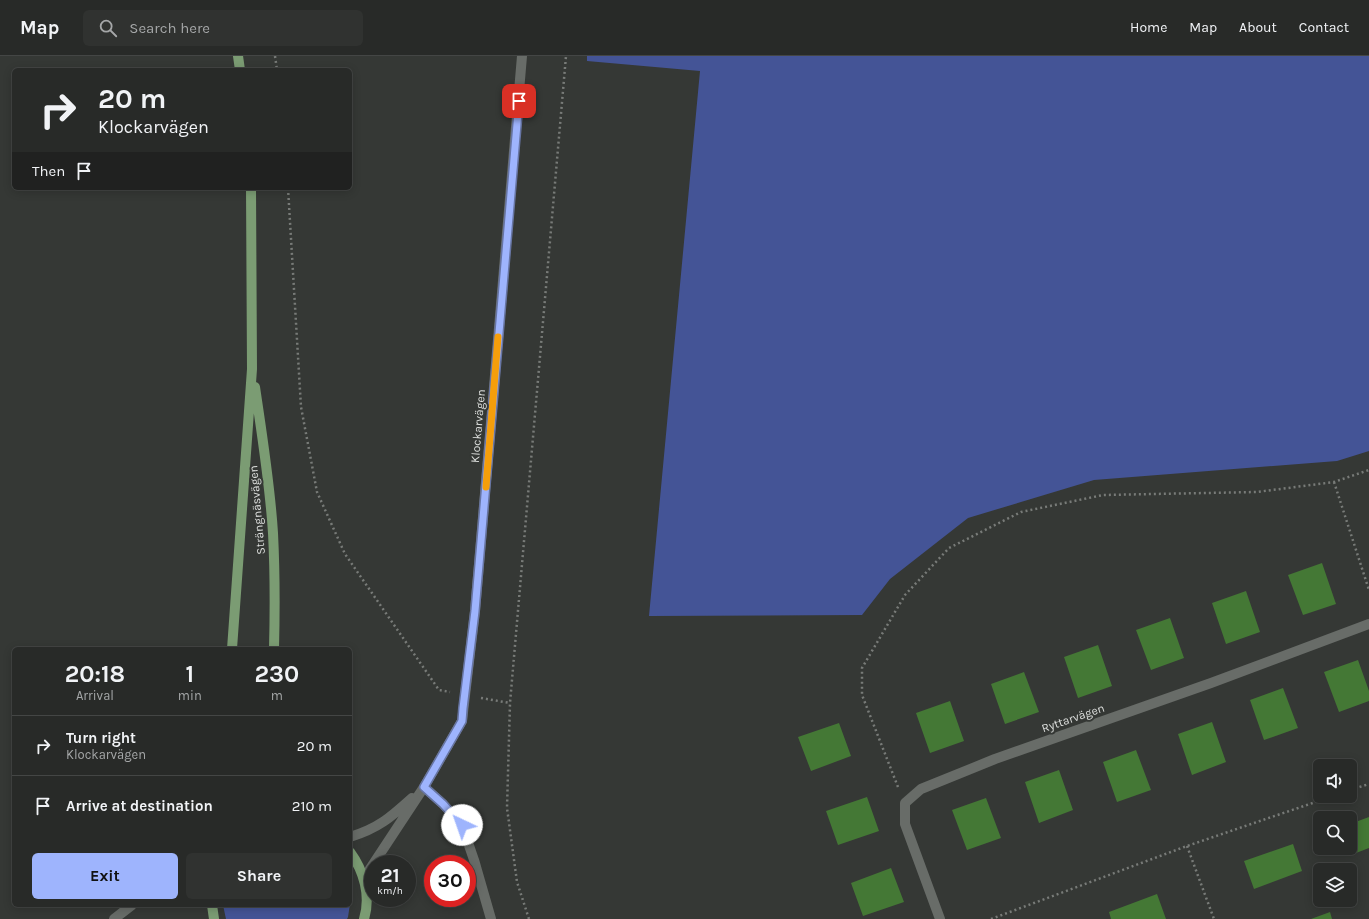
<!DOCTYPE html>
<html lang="en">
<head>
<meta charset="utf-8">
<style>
  :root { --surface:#282a28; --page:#303230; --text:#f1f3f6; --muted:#a5a7a8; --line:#444645; --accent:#9eb4fd }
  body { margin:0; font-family:Karla,sans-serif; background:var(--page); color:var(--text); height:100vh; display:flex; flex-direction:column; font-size:15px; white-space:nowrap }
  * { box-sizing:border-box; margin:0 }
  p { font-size:13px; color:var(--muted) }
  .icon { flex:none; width:22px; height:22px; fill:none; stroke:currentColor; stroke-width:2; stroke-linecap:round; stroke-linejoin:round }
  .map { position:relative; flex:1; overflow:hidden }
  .panel { position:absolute; left:12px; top:591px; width:340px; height:260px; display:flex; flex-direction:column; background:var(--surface); border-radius:6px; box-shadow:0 2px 10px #0003,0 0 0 1px var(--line) }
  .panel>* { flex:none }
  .banner { position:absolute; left:12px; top:12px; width:340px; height:122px; border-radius:6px; box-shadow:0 2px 10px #0003,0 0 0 1px var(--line); background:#282a28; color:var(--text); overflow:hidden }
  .buttons { position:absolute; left:1313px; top:703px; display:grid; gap:8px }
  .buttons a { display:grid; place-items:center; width:44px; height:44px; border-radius:6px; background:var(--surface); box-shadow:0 2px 10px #0003,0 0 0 1px var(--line); font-size:20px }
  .speed { position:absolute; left:364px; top:799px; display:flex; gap:8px; font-size:20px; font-weight:700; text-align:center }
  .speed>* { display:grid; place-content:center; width:52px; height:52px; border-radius:50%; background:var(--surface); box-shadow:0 2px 10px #0003,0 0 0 1px var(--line); line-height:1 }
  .speed small { font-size:10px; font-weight:400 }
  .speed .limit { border:6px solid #d22; background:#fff; color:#111 }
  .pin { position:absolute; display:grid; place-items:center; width:34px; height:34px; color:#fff; margin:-17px; border-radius:8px; box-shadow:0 2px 6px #0006 }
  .me { position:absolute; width:44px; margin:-22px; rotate:318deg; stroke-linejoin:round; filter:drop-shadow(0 0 3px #0008) }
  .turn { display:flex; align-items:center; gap:14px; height:84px; padding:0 20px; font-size:18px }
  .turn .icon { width:52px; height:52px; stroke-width:2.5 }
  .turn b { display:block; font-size:28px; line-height:34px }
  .then { display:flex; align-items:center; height:38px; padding:0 20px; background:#0003; gap:8px; font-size:15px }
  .eta { display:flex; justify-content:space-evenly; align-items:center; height:68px; text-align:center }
  .eta b { font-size:24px; font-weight:700; line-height:28px }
  .cta { display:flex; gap:8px; margin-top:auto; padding:8px 20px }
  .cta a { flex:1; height:46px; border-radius:6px; background:var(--accent); color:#111; font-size:16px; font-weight:700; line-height:46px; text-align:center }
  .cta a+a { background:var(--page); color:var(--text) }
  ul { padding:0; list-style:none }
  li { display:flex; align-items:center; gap:12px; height:60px; padding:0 20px; border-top:1px solid var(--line) }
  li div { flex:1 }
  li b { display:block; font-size:15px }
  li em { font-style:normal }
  header { display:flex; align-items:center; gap:24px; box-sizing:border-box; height:56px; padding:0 20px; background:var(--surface); border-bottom:1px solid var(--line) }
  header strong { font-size:19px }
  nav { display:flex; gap:22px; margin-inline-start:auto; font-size:14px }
  .search { width:280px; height:36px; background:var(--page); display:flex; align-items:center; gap:10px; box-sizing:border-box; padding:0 14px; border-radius:6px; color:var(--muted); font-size:15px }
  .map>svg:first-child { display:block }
</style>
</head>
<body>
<header>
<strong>Map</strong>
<div class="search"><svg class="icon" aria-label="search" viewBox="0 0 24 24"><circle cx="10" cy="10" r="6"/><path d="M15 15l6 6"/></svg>Search here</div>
<nav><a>Home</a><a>Map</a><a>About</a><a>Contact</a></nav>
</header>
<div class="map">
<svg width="1369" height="863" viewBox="0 0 1369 863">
  <rect width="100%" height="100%" fill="#353835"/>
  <!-- green -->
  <path fill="#445496" d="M 587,0 L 1369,0 L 1369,395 L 1337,405 L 1094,424 L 968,462 L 890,523 L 862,559 L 649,560 L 700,15 L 587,5 Z
    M 350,839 L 350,848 L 348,861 L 347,863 L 226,863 L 223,849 L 350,849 Z"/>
  <!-- building -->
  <path fill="#447835" d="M 1322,507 L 1336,548 L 1303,559 L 1288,519 Z
    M 1246,535 L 1260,576 L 1226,588 L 1212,547 Z
    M 1170,562 L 1184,602 L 1151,614 L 1136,574 Z
    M 1098,589 L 1112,630 L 1078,642 L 1064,601 Z
    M 1358,604 L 1369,635 L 1369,645 L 1339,656 L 1324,616 Z
    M 1024,616 L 1039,656 L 1005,668 L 991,628 Z
    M 1283,632 L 1298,672 L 1264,684 L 1250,644 Z
    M 950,645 L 964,685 L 930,697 L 916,657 Z
    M 1212,666 L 1226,706 L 1192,719 L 1178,678 Z
    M 839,667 L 851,700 L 811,715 L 798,681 Z
    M 1136,694 L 1151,734 L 1117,746 L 1103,706 Z
    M 1059,714 L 1073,754 L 1039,767 L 1025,726 Z
    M 867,741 L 879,775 L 838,789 L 826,755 Z
    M 986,742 L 1001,782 L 967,794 L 952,754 Z
    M 1369,761 L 1369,792 L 1356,797 L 1350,779 L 1350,768 Z
    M 1293,788 L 1302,815 L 1254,833 L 1244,805 Z
    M 891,812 L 904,846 L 863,860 L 851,827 Z
    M 1157,838 L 1166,863 L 1111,863 L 1109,856 Z
    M 1330,856 L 1332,863 L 1311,863 Z"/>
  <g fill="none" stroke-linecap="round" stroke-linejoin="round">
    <!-- path -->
    <path stroke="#787b78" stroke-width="2.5" stroke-dasharray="2 3" stroke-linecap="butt" d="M 275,0 L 277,14
      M 288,132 L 301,351 L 317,436 L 345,498 L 439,634 L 450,636
      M 1334,426 L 1369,534
      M 481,642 L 510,647
      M 898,731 L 862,639 L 862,612 L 905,539 L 949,492 L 1021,456 L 1103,439 L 1257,436 L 1334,426 L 1369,414
      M 1350,734 L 1369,728
      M 1187,790 L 1214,863
      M 529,863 L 517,826 L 507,752 L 510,647 L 566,0
      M 991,863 L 1187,790 L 1333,740"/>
    <!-- minor -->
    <path stroke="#686c68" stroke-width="10" d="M 424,731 L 443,748 L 462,769 L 474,804 L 491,863
      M 350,781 C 379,772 391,761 412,742
      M 364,822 L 424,731 L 462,665 L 475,555 L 522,0
      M 114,863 L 132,849
      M 940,863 L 905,768 L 905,747 L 921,733 L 995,703 L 1211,627 L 1369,568"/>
    <!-- major -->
    <path stroke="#7b9c73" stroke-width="10" d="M 238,0 L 240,14
      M 255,331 C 262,379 270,428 273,477 C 275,516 275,554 274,593
      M 232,593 L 252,313 L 251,132
      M 350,796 C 364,815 371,840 364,863
      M 212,849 L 214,863"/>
  </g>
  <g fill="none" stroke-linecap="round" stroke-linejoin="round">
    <!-- route casing -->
    <g stroke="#6775a4" stroke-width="10">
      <path id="route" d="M 462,769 L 443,748 L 424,731 L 462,665 L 463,652 L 475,555 L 519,45"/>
    </g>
    <!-- route -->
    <use href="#route" stroke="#9eb4fd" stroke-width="7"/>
    <!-- slow -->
    <path stroke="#f59e0b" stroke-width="7" d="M 486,431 L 498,281"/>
  </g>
  <g text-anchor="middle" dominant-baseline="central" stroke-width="4" stroke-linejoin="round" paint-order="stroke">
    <!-- street labels -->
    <g font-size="12" fill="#dddfdd" stroke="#353835">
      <text transform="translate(478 370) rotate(-85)">Klockarvägen</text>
      <text transform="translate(257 454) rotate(-95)">Strängnäsvägen</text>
      <text transform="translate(1073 662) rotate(-19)">Ryttarvägen</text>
    </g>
  </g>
</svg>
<div class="buttons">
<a><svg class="icon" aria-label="sound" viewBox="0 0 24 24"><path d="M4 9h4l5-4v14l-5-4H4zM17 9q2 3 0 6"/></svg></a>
<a><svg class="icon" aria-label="search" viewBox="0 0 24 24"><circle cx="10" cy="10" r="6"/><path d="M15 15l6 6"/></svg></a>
<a><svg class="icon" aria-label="layers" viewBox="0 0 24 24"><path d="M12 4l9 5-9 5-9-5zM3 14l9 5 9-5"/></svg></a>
</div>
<div class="speed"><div>21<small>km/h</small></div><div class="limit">30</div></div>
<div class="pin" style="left:519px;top:45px;background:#d93025"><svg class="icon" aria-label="arrive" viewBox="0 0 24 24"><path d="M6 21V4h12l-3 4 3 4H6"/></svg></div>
<svg class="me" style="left:462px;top:769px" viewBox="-20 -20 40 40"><circle r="19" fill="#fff"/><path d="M0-13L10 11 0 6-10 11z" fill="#9eb4fd"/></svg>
<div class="banner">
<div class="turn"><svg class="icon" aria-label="right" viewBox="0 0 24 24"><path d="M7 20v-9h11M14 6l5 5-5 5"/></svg><div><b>20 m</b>Klockarvägen</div></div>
<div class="then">Then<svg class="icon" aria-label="arrive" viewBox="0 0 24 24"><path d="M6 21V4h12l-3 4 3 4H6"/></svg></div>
</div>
<section class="panel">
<div class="eta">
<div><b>20:18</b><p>Arrival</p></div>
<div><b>1</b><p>min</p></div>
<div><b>230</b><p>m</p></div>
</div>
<ul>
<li><svg class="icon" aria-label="right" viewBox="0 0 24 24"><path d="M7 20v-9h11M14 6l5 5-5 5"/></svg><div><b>Turn right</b><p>Klockarvägen</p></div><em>20 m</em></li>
<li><svg class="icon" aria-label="arrive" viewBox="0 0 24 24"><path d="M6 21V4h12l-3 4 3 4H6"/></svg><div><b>Arrive at destination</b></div><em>210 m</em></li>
</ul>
<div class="cta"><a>Exit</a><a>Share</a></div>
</section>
</div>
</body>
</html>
